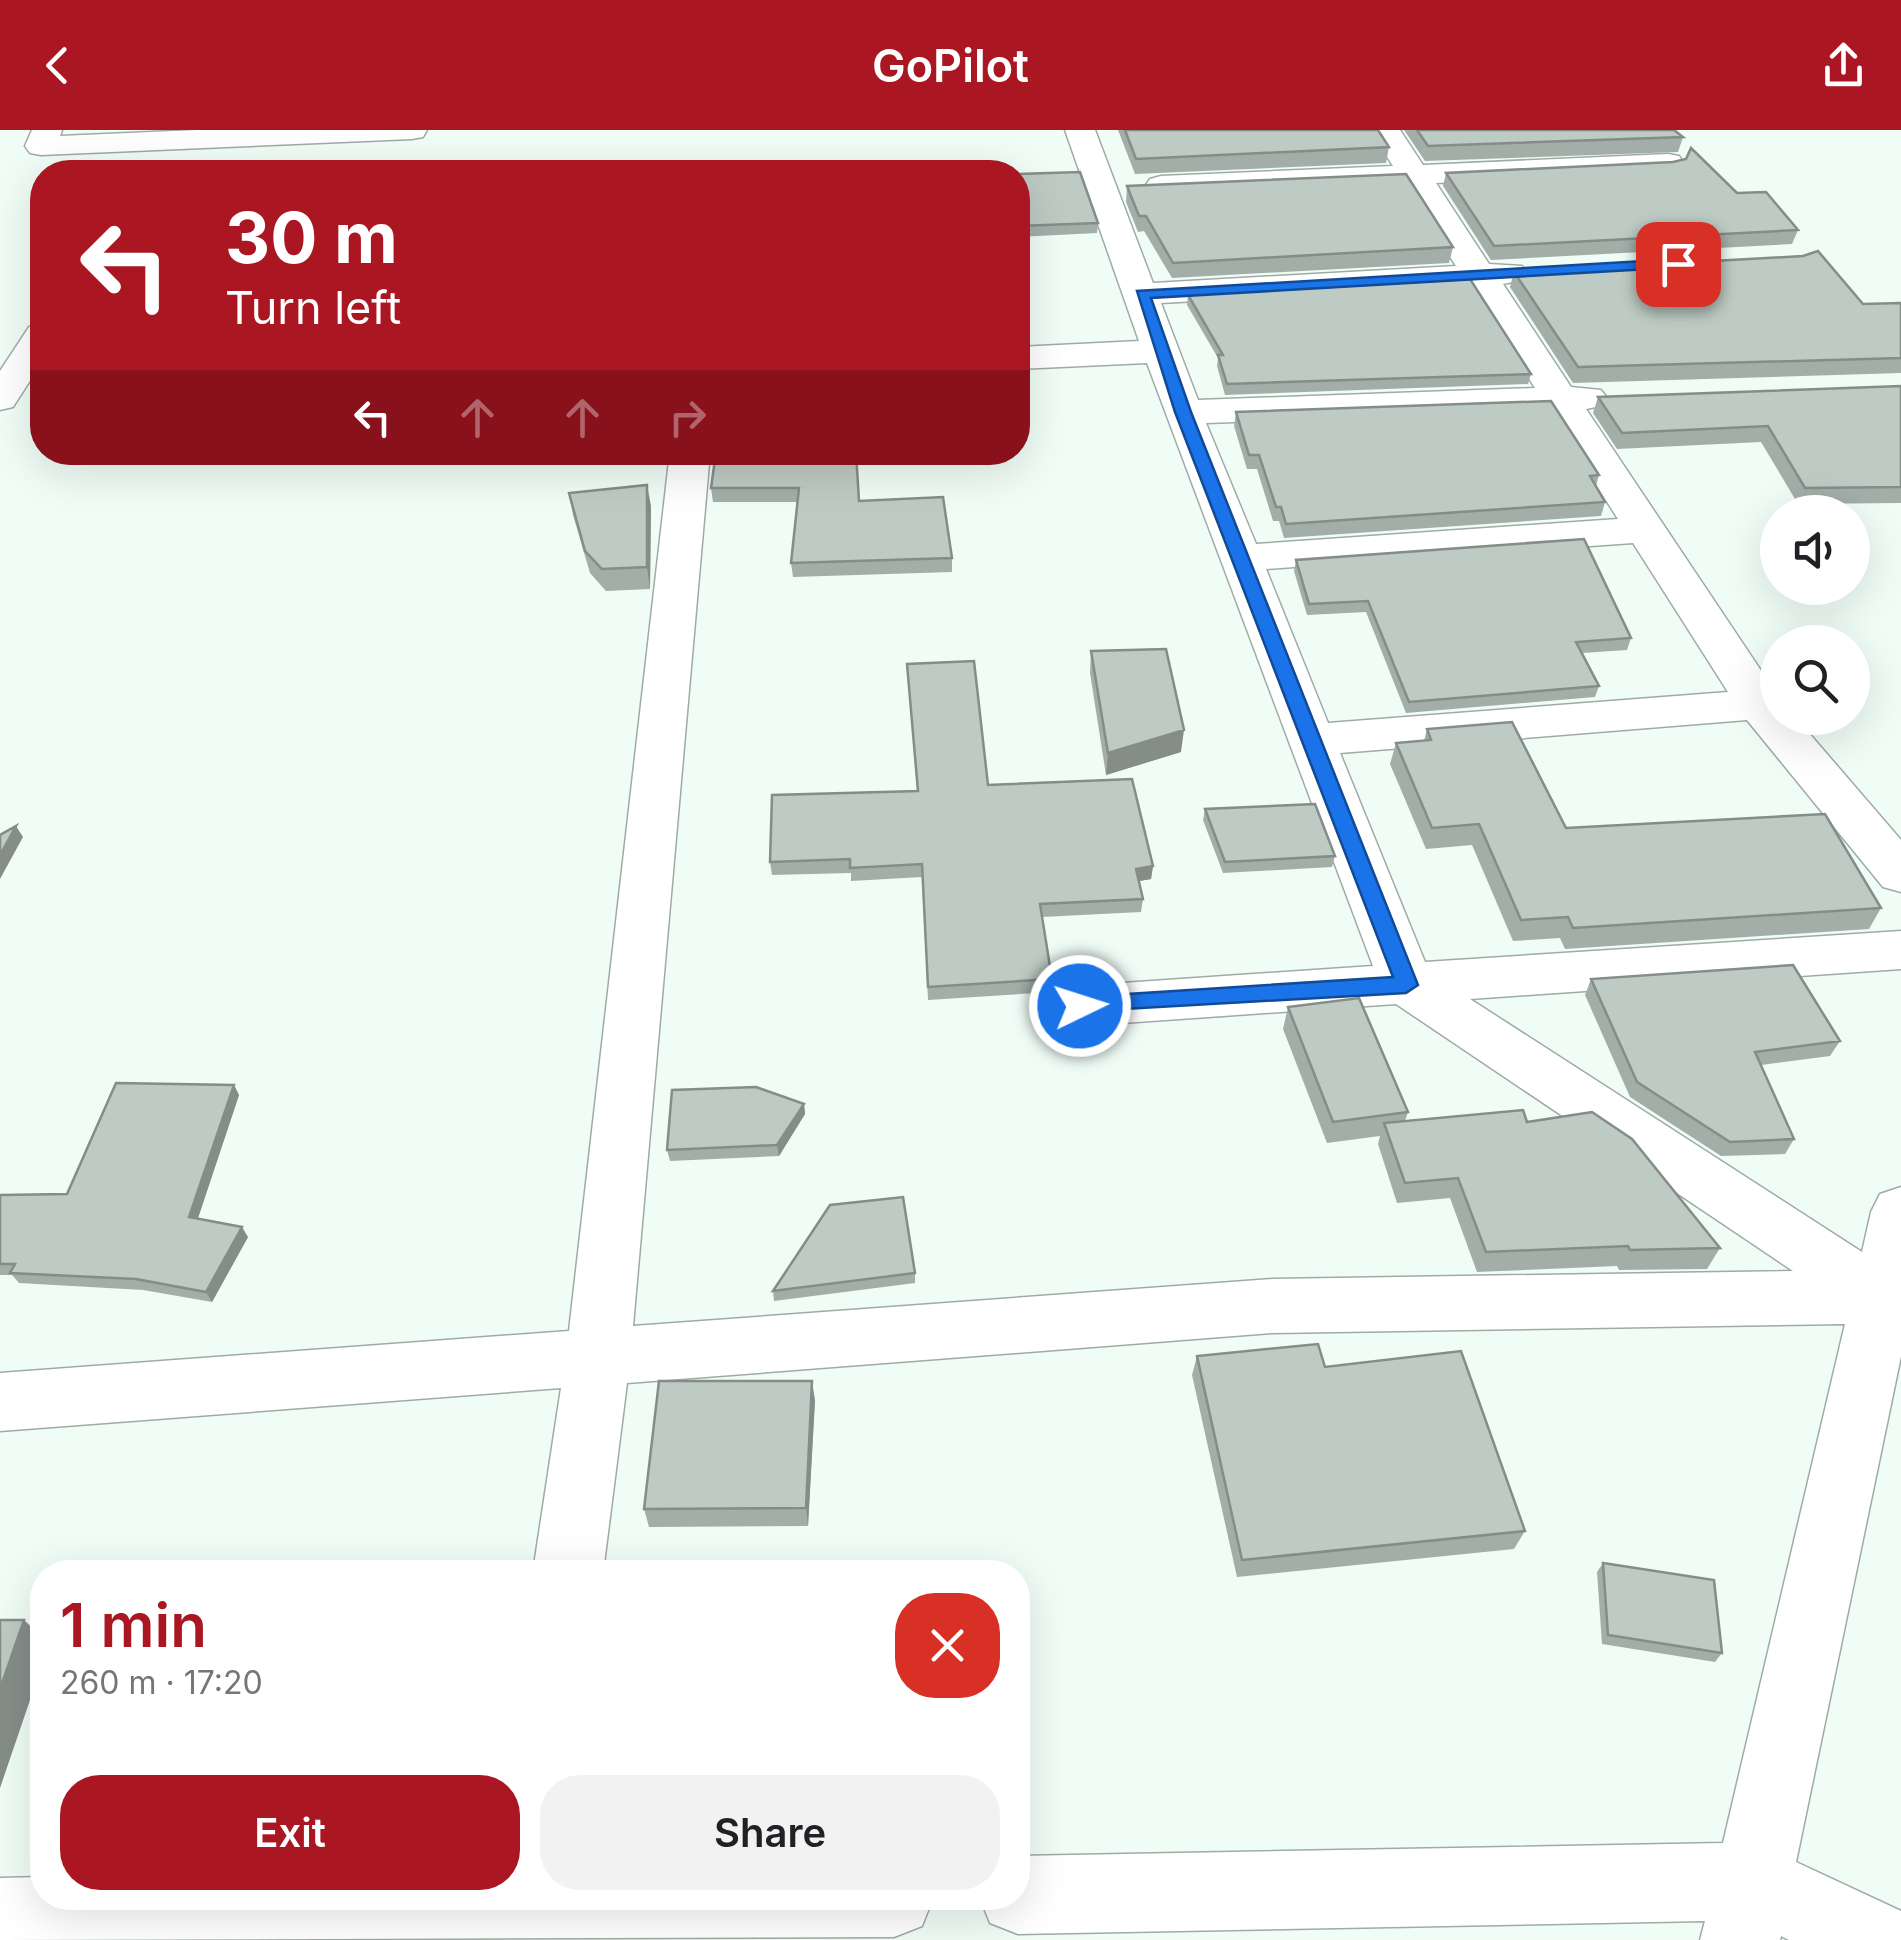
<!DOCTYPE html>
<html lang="en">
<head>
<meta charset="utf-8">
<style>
  :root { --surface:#fff; --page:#f2f2f2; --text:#202124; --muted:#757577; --accent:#aa1622 }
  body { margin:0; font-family:Inter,sans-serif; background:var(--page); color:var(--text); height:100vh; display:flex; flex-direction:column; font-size:38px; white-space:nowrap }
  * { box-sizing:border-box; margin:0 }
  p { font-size:32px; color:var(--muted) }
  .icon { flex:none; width:55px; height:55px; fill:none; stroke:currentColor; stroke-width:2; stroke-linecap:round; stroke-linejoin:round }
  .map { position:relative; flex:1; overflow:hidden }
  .details { position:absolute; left:30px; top:1430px; width:1000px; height:350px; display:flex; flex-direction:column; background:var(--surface); border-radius:40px; box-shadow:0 10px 40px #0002 }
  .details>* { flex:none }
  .banner { position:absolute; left:30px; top:30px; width:1000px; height:305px; border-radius:40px; box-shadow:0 10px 40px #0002; background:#aa1622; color:#fff; overflow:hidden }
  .tools { position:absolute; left:1760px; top:365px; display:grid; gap:20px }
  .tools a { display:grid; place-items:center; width:110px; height:110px; border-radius:50%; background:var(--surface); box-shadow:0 10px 40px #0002; font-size:50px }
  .pin { position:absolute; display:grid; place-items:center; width:85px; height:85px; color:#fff; margin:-42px; border-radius:20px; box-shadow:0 5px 15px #0006 }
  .me { position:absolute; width:110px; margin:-55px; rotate:86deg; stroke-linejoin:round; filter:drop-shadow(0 0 8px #0008) }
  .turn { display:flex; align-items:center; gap:35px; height:210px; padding:0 30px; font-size:45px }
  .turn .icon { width:130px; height:130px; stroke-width:2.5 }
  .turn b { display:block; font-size:70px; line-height:85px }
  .lanes { display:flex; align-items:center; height:95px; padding:0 30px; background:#0003; justify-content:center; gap:50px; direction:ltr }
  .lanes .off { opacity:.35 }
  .round { display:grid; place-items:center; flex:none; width:105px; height:105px; border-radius:40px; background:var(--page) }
  .summary { display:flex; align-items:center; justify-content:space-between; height:170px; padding:0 30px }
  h1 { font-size:60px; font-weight:600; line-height:75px; color:var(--accent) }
  .cta { display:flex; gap:20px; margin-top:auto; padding:20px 30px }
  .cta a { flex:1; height:115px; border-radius:40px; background:var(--accent); color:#fff; font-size:40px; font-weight:600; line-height:115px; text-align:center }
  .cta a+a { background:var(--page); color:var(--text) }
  header { display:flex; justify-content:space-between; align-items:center; height:130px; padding:0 30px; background:var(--accent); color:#fff; font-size:45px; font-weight:600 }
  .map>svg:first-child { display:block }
</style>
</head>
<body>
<header><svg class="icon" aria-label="back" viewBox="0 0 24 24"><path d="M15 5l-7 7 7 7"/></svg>GoPilot<svg class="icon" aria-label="share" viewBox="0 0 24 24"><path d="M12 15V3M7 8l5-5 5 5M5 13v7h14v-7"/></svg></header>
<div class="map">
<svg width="1901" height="1810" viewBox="0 0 1901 1810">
  <rect width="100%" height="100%" fill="#f0fdf7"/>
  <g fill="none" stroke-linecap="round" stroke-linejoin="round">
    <!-- minor casing -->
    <g stroke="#9faba5" stroke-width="3">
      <path id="minor" d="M 32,0 L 62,0 L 60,6 L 197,0 L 427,0 L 423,7 L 412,9 L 41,25 L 30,23 L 25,16 Z
        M 1065,0 L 1095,0 L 1153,153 L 1456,136 L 1404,55 L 1161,66 L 1150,63 L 1145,56 L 1150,49 L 1161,46 L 1393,36 L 1370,0 L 1400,0 L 1423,35 L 1668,24 L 1679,26 L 1684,33 L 1679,40 L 1668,42 L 1436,53 L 1489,134 L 1522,136 L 1527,143 L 1522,150 L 1503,154 L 1571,257 L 1601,260 L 1607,268 L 1601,276 L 1586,279 L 1778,566 L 1778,588 L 1796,588 L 1901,710 L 1901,762 L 1883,757 L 1747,590 L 1340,623 L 1425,832 L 1901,801 L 1901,839 L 1470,869 L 1862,1122 L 1871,1082 L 1880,1064 L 1901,1057 L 1901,1226 L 1796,1732 L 1901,1781 L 1901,1810 L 1789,1810 L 1781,1806 L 1780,1810 L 1700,1810 L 1705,1791 L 1018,1804 L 990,1793 L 980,1768 L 1018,1768 L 1018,1726 L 1723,1713 L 1845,1194 L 1273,1203 L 627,1253 L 603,1442 L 533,1442 L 561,1258 L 0,1301 L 0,1243 L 569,1201 L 670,322 L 710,322 L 633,1196 L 1273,1149 L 1793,1141 L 1396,874 L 1079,896 L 1060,890 L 1052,876 L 1060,862 L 1079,856 L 1373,836 L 1147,233 L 1018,239 L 1018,217 L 1139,211 ZM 1469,156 L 1535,258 L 1198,270 L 1161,173 ZM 1549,281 L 1618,389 L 1256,414 L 1206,293 ZM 1633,413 L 1728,562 L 1328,593 L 1266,439 Z
        M 42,194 L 42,232 L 13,277 L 0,280 L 0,241 L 29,197 Z
        M 42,1747 L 42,1768 L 933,1768 L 922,1796 L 894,1807 L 0,1810 L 0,1748 Z"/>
    </g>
    <!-- minor -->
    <use href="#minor" fill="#fff" fill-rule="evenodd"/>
  </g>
  <!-- wall -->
  <path fill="#a3aea9" d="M 1118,0 L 1378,0 L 1389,17 L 1386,33 L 1135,44 Z
    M 1404,0 L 1674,0 L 1683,7 L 1678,22 L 1425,31 Z
    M 1446,43 L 1737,63 L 1798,100 L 1792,114 L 1491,130 L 1443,56 Z
    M 1018,44 L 1098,93 L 1097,103 L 1018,107 Z
    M 1127,56 L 1453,117 L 1449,133 L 1172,148 L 1144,101 L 1138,102 L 1126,72 Z
    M 1514,142 L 1863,174 L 1901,173 L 1901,243 L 1573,253 L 1510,157 Z
    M 1188,165 L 1531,244 L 1528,254 L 1225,265 L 1217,236 L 1218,228 L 1187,175 Z
    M 1901,256 L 1901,373 L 1798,374 L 1761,312 L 1617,319 L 1593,283 L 1598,267 Z
    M 1236,282 L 1599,345 L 1596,356 L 1605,372 L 1601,386 L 1284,408 L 1279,391 L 1273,391 L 1257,339 L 1247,339 L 1234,296 Z
    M 716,322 L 859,371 L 952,428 L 952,442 L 793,447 L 791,433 L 797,372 L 713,372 L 711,358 Z
    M 569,363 L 651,376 L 650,459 L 606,461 L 590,443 L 573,385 Z
    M 1296,430 L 1631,508 L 1627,520 L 1582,523 L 1599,556 L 1595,567 L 1406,583 L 1366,482 L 1307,485 L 1294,441 Z
    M 1091,521 L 1181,622 L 1106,645 L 1090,543 Z
    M 907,534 L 988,655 L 1153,736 L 1151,749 L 1139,751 L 1143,769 L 1141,782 L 1042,787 L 1052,849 L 1052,862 L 928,870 L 922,747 L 851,751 L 851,743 L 772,745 L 770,732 L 917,661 Z
    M 1427,599 L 1566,698 L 1881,778 L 1869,799 L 1565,819 L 1560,808 L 1513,811 L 1472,715 L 1426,719 L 1390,634 L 1396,613 L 1424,611 Z
    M 1205,679 L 1335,726 L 1332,737 L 1223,743 L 1203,690 Z
    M 1591,849 L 1840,911 L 1830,926 L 1761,935 L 1794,1009 L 1785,1024 L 1721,1026 L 1630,967 L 1585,865 Z
    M 1288,877 L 1408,982 L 1405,991 L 1527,992 L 1720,1118 L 1707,1139 L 1619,1140 L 1617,1136 L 1477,1142 L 1450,1068 L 1397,1073 L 1378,1014 L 1380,1006 L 1327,1013 L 1283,899 Z
    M 234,955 L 239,965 L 198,1088 L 248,1107 L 212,1172 L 143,1160 L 19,1153 L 12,1145 L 0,1145 L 0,1065 L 67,1064 Z
    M 804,974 L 805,984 L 779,1026 L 670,1031 L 667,1020 Z
    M 915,1143 L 915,1153 L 774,1171 L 773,1161 Z
    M 1197,1226 L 1325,1237 L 1525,1401 L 1514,1419 L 1237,1447 L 1192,1245 Z
    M 815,1270 L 808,1396 L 649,1397 L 644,1379 Z
    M 1603,1433 L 1722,1523 L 1715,1532 L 1602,1514 L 1597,1442 Z"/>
  <!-- shaded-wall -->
  <path fill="#858d89" d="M 647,355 L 651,376 L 650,459 L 647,437 Z
    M 1184,600 L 1181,622 L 1106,645 L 1108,623 Z
    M 16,696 L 23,707 L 0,749 L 0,725 Z
    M 1153,736 L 1151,749 L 1134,752 L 1136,739 Z
    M 234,955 L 239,965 L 195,1097 L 189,1087 Z
    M 804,974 L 805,984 L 779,1026 L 777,1015 Z
    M 242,1097 L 248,1107 L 212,1172 L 206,1162 Z
    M 812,1251 L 815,1270 L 808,1396 L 806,1378 Z
    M 24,1490 L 42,1507 L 42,1535 L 0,1658 L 0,1559 Z"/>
  <!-- building -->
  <path fill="#becac4" stroke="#858d89" stroke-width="2.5" d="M 1125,0 L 1378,0 L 1389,17 L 1136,29 Z
    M 1417,0 L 1674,0 L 1683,7 L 1428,16 Z
    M 1691,18 L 1737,63 L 1766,62 L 1798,100 L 1494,116 L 1446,43 L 1673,32 L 1686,29 Z
    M 1080,42 L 1098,93 L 1018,96 L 1018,44 Z
    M 1406,44 L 1453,117 L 1173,133 L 1146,86 L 1139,86 L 1127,56 Z
    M 1818,121 L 1863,174 L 1901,173 L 1901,228 L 1578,237 L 1514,142 L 1803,126 Z
    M 1470,149 L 1531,244 L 1227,254 L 1218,225 L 1223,225 L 1188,165 Z
    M 1901,256 L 1901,357 L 1805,358 L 1768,296 L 1622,303 L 1598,267 Z
    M 1551,271 L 1599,345 L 1590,346 L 1605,372 L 1286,394 L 1281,377 L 1276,377 L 1259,325 L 1249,325 L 1236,282 Z
    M 716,322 L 856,322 L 859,371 L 943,367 L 952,428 L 791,433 L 799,358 L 711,358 Z
    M 647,355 L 647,437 L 602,439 L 585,421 L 569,363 Z
    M 1584,409 L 1631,508 L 1576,512 L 1599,556 L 1409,572 L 1368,471 L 1309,474 L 1296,430 Z
    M 1166,519 L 1184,600 L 1108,623 L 1091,521 Z
    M 974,531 L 988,655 L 1132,649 L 1153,736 L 1136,739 L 1143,769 L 1040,774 L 1052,849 L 928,857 L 922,734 L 850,738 L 850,729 L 770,732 L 772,665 L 918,661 L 907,534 Z
    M 1512,592 L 1566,698 L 1825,684 L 1881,778 L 1573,798 L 1568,787 L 1521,790 L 1479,694 L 1432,698 L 1396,613 L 1431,610 L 1427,599 Z
    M 1315,674 L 1335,726 L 1225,732 L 1205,679 Z
    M 16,696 L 0,725 L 0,705 Z
    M 1793,835 L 1840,911 L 1755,922 L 1794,1009 L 1730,1012 L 1637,952 L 1591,849 Z
    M 1359,868 L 1408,982 L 1333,992 L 1288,877 Z
    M 116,953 L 234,955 L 189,1087 L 242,1097 L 206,1162 L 136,1149 L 10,1143 L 15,1134 L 0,1134 L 0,1065 L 67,1064 Z
    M 756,957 L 804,974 L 777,1015 L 667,1020 L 672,960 Z
    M 1523,980 L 1527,992 L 1592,982 L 1632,1009 L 1720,1118 L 1630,1120 L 1628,1116 L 1486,1122 L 1458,1048 L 1405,1053 L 1384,993 Z
    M 903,1067 L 915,1143 L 773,1161 L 830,1075 Z
    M 1318,1214 L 1325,1237 L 1461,1221 L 1525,1401 L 1242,1430 L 1197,1226 Z
    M 659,1251 L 812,1251 L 806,1378 L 644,1379 Z
    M 1603,1433 L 1714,1450 L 1722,1523 L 1608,1505 Z
    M 0,1490 L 24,1490 L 0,1559 Z"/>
  <!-- route -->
  <path fill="#1a73e8" stroke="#114b97" stroke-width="2.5" d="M 1678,129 L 1685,134 L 1683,137 L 1151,168 L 1191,282 L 1418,855 L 1406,863 L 1072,882 L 1068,876 L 1072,870 L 1080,867 L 1393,847 L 1175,282 L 1137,161 Z"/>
</svg>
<div class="tools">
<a><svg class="icon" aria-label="sound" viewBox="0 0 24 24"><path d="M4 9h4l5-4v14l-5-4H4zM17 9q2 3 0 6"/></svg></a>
<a><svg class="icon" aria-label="search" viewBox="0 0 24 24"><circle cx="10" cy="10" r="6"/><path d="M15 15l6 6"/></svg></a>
</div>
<div class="pin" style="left:1678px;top:134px;background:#d93025"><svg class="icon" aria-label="arrive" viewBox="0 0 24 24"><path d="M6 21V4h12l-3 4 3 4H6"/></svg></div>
<svg class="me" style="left:1080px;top:876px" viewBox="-20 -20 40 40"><circle r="17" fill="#1a73e8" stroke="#fff" stroke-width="3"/><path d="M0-11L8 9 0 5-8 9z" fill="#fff"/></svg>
<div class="banner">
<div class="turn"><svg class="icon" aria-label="left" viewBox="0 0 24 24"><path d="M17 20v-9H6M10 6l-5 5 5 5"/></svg><div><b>30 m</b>Turn left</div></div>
<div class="lanes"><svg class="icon" aria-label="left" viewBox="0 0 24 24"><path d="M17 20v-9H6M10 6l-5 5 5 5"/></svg><svg class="icon off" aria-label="ahead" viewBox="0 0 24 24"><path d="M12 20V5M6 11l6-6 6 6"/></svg><svg class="icon off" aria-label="ahead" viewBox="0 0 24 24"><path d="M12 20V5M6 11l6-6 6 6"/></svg><svg class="icon off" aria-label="right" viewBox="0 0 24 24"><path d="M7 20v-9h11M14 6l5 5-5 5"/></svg></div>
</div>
<section class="details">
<div class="summary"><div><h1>1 min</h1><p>260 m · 17:20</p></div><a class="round" style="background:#d93025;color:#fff"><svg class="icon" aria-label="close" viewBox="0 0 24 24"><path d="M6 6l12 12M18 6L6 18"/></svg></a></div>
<div class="cta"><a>Exit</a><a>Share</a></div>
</section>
</div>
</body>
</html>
